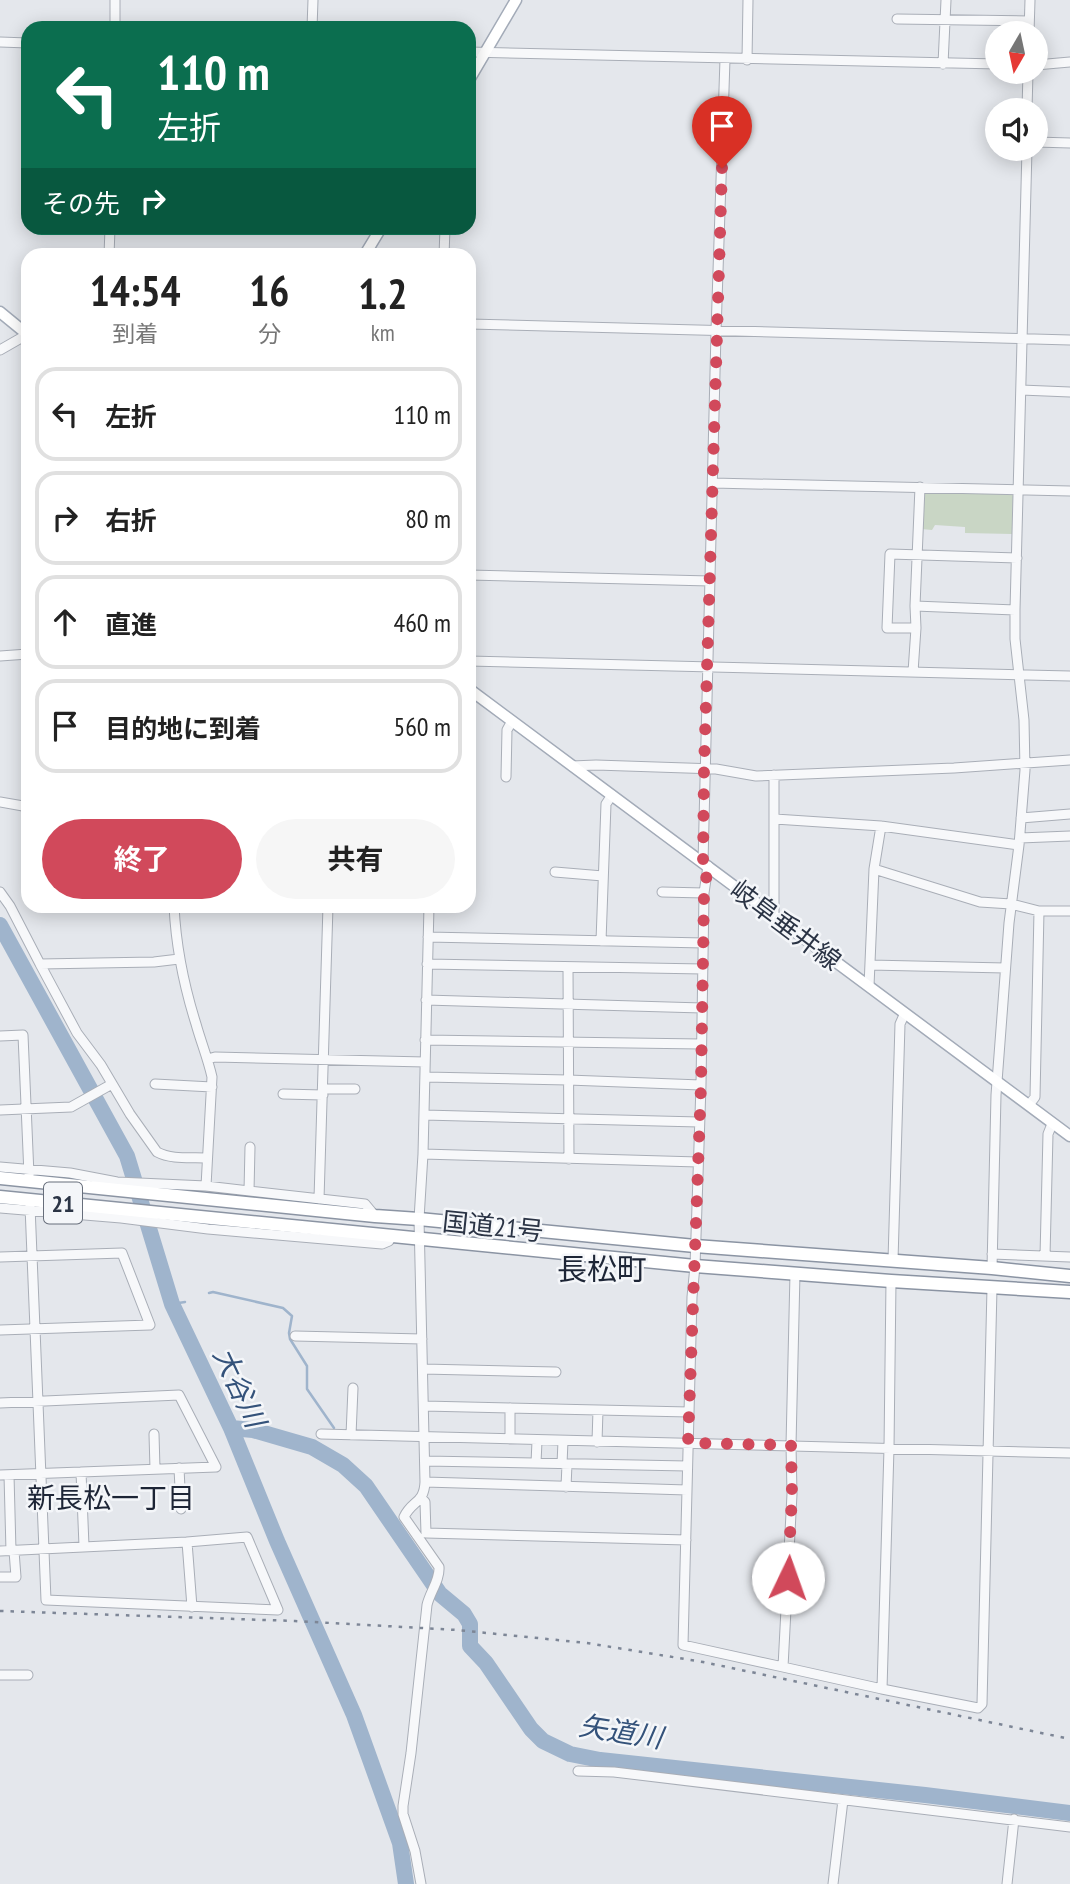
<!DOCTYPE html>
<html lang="ja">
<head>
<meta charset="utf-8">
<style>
  :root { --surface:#fff; --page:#f6f6f6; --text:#222; --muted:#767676; --line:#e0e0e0; --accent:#d1495b }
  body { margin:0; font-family:"PT Sans Narrow","Noto Sans JP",sans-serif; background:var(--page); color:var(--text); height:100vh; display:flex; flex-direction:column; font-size:26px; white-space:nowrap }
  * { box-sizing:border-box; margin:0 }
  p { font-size:23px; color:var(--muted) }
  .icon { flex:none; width:38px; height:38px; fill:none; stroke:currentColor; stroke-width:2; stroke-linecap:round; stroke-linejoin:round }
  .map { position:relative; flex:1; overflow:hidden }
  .side { position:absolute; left:21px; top:248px; width:455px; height:665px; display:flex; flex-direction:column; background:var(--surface); border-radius:21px; box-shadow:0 4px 18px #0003 }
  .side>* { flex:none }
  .banner { position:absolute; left:21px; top:21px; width:455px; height:214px; border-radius:21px; box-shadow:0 4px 18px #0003; background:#0b6e4f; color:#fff; overflow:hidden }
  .needle { width:46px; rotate:189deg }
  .buttons { position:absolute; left:985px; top:21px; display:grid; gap:14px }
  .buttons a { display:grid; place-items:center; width:63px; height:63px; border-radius:50%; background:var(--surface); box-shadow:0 4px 18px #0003; font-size:35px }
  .pin { position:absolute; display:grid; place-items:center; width:60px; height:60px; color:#fff; margin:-72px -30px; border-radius:50% 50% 50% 0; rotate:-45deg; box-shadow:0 0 7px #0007 }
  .pin .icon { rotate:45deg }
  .me { position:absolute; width:77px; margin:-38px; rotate:3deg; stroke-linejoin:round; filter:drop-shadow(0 0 5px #0008) }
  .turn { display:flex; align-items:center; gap:24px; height:147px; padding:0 21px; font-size:32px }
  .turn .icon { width:91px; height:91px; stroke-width:2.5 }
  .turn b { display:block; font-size:49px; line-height:60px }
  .then { display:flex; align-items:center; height:66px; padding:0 21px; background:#0003; gap:14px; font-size:26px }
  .eta { display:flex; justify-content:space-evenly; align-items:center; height:119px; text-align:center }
  .eta b { font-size:42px; font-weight:700; line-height:49px }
  .action { display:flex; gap:14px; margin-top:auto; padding:14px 21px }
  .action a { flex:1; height:80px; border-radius:42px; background:var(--accent); color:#fff; font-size:28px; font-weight:700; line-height:80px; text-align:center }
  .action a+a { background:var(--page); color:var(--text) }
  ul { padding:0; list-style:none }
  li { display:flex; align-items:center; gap:21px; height:94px; margin:0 14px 10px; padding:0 7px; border:4px solid var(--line); border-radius:21px }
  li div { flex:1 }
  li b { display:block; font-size:26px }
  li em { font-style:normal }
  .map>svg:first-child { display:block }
</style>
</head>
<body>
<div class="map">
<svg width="1070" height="1884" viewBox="0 0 1070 1884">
  <rect width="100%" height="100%" fill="#e4e7ec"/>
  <!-- green -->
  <path fill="#c9d6c5" d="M 916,491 L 1013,493 L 1012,534 L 965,533 L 965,527 L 935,525 L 932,530 L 921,529 C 912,517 915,505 916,491 Z"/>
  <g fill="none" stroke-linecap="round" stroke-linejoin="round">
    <!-- stream -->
    <path stroke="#9fb4cc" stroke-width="2.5" d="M 209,1293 L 213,1292 L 283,1308 L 292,1316 L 289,1333 L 290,1339 L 307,1366 L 307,1389 L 334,1428
      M 172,1304 L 185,1302"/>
    <!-- river -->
    <path stroke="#9fb4cc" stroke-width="16" d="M 0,925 L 127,1156 L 172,1304 L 231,1428 L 277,1541 L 354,1715 L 400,1843 L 406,1884
      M 231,1428 L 253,1430 L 312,1447 L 343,1465 L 366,1486 L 440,1594 L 464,1614 L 470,1624 L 470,1646 L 486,1663 L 531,1729 L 543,1741 L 570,1754 L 600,1760 L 925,1795 L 1070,1813"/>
    <!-- minor casing -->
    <g stroke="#a9aeb7" stroke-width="11">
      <path id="minor" d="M 897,19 L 1029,21
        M 115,28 L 115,0
        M 312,28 L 313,0
        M 1029,33 L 1030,0
        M 0,42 L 28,43
        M 469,52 L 998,64
        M 747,60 L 748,0
        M 943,64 L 946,0
        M 1036,65 L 1070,62
        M 1027,110 L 1028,72
        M 1036,142 L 1070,143
        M 109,256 L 110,228
        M 444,256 L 445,228
        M 469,324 L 1070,340
        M 0,350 L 28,334
        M 1021,390 L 1070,392
        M 713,483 L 1070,491
        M 469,575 L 710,581
        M 915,606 L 920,487
        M 916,628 L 915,606 L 1015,610
        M 0,656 L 28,654
        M 469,661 L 1070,676
        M 913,672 L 916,628 L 887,628 L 890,554 L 1017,558
        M 572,766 L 596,765 L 716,769 L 756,776 L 954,768 L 1070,760
        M 506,777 L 507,730 L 512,721
        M 0,802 L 23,806 L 28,811
        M 1021,818 L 1070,814
        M 775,819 L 881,826 L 1019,845
        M 1020,838 L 1070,836
        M 703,863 L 716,332 L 725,59
        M 708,866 L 704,893 L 701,1085 L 695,1266 L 692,1297 L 683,1645 L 783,1667
        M 874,869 L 980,902 L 1011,904 L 1039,911 L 1035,1097 L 1029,1105
        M 555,872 L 603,876
        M 0,892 L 10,906 L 40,964 L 154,962 L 179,959
        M 662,892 L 704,893
        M 174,906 C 176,947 184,986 196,1024 C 201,1042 208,1059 212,1077 L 206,1186
        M 1039,911 L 1070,911
        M 774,916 L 774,775
        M 428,937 L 704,943
        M 601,941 L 606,804 L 612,795
        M 40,964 L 77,1033 L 101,1065 L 130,1114 L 157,1152 C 172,1160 191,1157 207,1158
        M 427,964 L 703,969
        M 870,965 L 1005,968
        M 568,967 L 569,1159
        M 869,986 L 874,869 L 881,826
        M 426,1000 L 702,1008
        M 0,1036 L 23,1035 L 29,1175
        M 425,1040 L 701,1044
        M 208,1059 L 215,1057 L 425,1062
        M 425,1077 L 568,1080 L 701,1085
        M 155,1084 L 212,1087
        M 323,1089 L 355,1089
        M 283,1094 L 323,1095
        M 0,1110 L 71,1107 L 112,1084
        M 424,1115 L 699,1122
        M 423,1154 L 698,1162
        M 0,1167 L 70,1173 L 117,1182 L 206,1186 L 365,1204 L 375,1216
        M 249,1191 L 250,1147
        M 319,1199 L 328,906
        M 30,1206 L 46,1600 L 278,1610 L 247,1537 L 187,1542 L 192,1607
        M 0,1208 L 121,1218 L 208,1229 L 382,1244 L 389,1241 L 392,1235
        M 992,1254 L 1070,1257
        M 1045,1256 L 1048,1134 L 1052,1124
        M 0,1257 L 122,1253 L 150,1325 L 0,1330
        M 893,1260 L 900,1024 L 905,1013
        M 992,1268 L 996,1095 L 1009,923 L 1019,845 L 1025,770 L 1024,720 L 1015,639 L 1015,610 L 1027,149
        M 795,1273 L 791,1445 L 792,1494 L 783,1667 L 882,1689
        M 891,1281 L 889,1448 L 882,1689 L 978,1708 L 982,1704 L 992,1288
        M 295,1336 L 422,1339
        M 423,1369 L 556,1372
        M 0,1403 L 179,1395 L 216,1467 L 0,1475
        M 424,1406 L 689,1412
        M 510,1408 L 510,1439
        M 154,1434 L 155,1469
        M 321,1434 L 1070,1453
        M 351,1435 L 353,1388
        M 597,1442 L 598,1410
        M 425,1461 L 687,1466
        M 536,1463 L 537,1441
        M 562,1464 L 563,1441
        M 179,1468 L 181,1509
        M 81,1472 L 84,1546
        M 9,1475 L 11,1551
        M 425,1482 L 687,1490
        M 566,1487 L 567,1464
        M 421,1498 L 425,1502 L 426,1533 L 686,1540
        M 0,1551 L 187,1542
        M 0,1577 L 16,1577 L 14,1551
        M 0,1675 L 28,1675
        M 578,1771 L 614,1772 L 1070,1827
        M 421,1884 L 415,1851 L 403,1814 L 403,1806 L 411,1753 L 427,1605 C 430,1592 440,1580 439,1567 L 404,1517 C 412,1500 424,1504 425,1482 L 419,1219 L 423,1154 L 429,906
        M 833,1884 L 843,1800
        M 1007,1884 L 1014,1819"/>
    </g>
    <!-- major casing -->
    <g stroke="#a3abb8" stroke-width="13">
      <path id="major" d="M 469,80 L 516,0
        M 364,256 L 381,228
        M 0,312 L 28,335
        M 469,689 L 1070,1136"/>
    </g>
    <!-- highway casing -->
    <g stroke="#8b94a3" stroke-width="15">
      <path id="highway" d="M 0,1178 L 375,1216 L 419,1219 L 695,1246 L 992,1268 L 1070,1276
        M 0,1197 L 695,1266 L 891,1281 L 1070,1292"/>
    </g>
    <!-- minor -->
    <use href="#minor" stroke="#f7f8fa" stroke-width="9"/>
    <!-- major -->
    <use href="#major" stroke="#fff" stroke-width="10"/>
    <!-- highway -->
    <use href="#highway" stroke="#fff" stroke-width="12"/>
    <!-- rail -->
    <path stroke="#7d8696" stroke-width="2.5" stroke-dasharray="3.5 7" stroke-linecap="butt" d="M 0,1611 L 295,1621 L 457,1630 L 587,1643 L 703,1662 L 1070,1739"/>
  </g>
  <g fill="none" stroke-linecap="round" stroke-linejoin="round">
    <!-- route -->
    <path stroke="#d1495b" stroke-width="12" stroke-dasharray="0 21.6" d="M 722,168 L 704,769 L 703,863 L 708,866 L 704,893 L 701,1085 L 688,1443 L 791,1445 L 792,1494 L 788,1578"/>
  </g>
  <g text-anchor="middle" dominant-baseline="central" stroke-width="5" stroke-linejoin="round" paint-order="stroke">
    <!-- shield labels -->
    <rect fill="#f4f6f9" stroke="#676e7b" stroke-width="2" x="44" y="1182.5" width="38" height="41" rx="5"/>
    <g font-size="24" font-weight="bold" fill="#2b3445">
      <text x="63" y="1203">21</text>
    </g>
    <!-- street labels -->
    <g font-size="26" fill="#2b3445" stroke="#f4f6f9">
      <text transform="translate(786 925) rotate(37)">岐阜垂井線</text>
      <text transform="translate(493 1226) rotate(6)">国道21号</text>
    </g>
    <!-- water labels -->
    <g font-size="28" font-style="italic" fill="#34527a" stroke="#f4f6f9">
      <text transform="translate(240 1387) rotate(65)">大谷川</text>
      <text transform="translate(621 1731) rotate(9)">矢道川</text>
    </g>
    <!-- neighbourhood labels -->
    <g font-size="28" fill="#1d2536" stroke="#f4f6f9">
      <text x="111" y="1497">新長松一丁目</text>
    </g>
    <!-- quarter labels -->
    <g font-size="30" fill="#1d2536" stroke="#f4f6f9">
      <text x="602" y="1268">長松町</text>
    </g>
  </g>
</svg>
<div class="buttons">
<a><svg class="needle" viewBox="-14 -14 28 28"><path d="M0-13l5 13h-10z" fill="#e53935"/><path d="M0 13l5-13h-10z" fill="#767676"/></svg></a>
<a><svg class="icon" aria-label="sound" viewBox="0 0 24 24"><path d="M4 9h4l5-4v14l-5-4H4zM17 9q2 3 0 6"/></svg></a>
</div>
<div class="pin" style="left:722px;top:168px;background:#d93025"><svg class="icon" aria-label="arrive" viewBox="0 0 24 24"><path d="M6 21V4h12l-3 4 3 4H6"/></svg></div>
<svg class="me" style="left:788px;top:1578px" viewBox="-20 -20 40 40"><circle r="19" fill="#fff"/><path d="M0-13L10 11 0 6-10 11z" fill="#d1495b"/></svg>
<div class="banner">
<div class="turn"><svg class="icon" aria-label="left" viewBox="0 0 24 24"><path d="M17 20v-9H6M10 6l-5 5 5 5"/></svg><div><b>110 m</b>左折</div></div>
<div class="then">その先<svg class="icon" aria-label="right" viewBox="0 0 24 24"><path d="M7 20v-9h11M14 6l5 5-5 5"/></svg></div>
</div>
<section class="side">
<div class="eta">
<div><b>14:54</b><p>到着</p></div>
<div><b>16</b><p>分</p></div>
<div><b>1.2</b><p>km</p></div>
</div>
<ul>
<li><svg class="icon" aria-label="left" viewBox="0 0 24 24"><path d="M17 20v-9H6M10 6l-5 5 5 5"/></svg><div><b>左折</b></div><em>110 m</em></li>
<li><svg class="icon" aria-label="right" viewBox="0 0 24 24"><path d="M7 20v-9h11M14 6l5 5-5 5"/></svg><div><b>右折</b></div><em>80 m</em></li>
<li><svg class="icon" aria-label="ahead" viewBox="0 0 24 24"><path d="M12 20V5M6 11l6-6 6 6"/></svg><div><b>直進</b></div><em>460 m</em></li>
<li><svg class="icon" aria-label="arrive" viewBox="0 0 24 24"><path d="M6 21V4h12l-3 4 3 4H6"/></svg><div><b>目的地に到着</b></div><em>560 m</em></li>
</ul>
<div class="action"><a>終了</a><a>共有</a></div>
</section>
</div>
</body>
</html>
